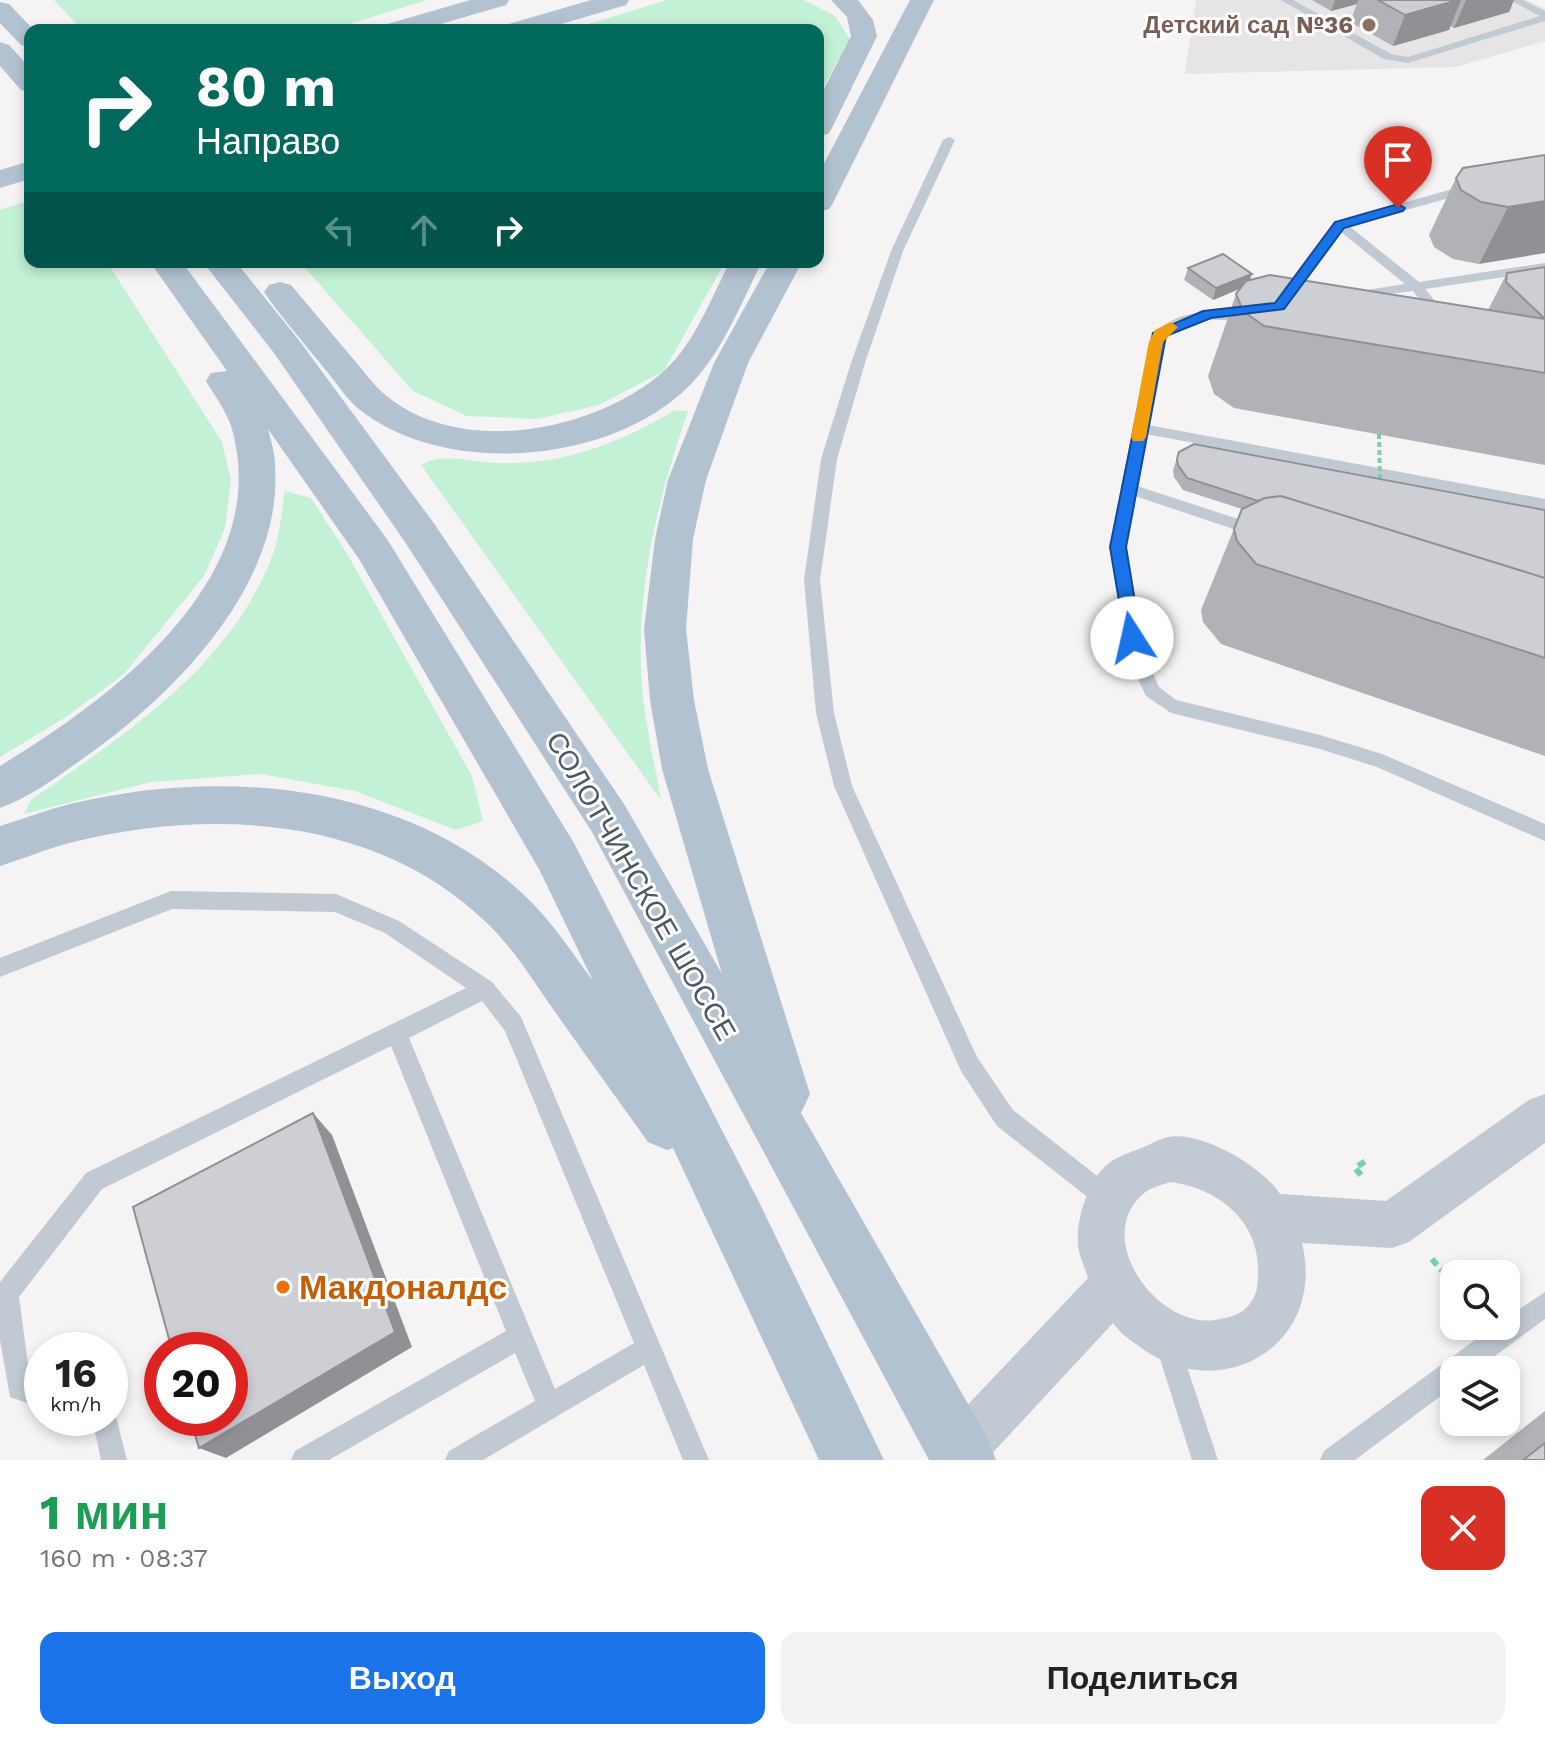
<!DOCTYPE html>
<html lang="ru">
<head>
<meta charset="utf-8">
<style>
  :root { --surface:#fff; --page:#f2f2f2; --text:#202124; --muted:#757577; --accent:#1a73e8 }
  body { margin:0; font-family:"Work Sans",sans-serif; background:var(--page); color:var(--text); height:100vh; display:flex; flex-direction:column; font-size:30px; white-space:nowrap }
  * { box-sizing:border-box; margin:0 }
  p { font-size:26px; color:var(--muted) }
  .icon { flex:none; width:44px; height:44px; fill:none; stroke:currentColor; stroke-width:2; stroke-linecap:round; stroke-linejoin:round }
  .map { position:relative; height:1460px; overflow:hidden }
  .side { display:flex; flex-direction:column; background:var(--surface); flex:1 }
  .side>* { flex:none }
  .top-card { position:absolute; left:24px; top:24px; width:800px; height:244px; border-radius:16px; box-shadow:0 4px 12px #0003; background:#00695c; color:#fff; overflow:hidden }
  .controls { position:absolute; left:1440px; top:1260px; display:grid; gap:16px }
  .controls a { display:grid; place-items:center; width:80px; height:80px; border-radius:16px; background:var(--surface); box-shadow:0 4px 12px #0003; font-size:40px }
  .speed { position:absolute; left:24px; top:1332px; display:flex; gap:16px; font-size:40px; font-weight:700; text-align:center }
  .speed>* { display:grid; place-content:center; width:104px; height:104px; border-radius:50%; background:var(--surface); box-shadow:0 4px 12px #0003; line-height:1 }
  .speed small { font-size:20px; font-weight:400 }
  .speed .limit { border:12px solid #d22; background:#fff; color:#111 }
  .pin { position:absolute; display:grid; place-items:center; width:68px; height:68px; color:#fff; margin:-82px -34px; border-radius:50% 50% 50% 0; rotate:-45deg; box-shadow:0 0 8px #0007 }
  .pin .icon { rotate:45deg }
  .me { position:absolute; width:88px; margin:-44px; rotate:350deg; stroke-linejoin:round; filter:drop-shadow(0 0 6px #0008) }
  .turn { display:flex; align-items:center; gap:28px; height:168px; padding:0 40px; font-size:36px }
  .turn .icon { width:104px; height:104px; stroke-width:2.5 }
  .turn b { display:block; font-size:56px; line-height:68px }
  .lanes { display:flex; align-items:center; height:76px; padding:0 40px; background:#0003; justify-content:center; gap:40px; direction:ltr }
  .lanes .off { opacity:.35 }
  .round { display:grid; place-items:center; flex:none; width:84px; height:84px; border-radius:16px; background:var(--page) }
  .overview { display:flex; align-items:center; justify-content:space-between; height:136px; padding:0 40px }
  h1 { font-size:48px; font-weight:700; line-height:60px; color:#1e9e55 }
  .primary-button { display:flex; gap:16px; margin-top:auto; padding:16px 40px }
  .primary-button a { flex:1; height:92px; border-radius:16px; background:var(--accent); color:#fff; font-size:32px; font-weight:700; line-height:92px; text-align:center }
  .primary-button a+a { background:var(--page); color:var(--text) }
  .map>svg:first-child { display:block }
</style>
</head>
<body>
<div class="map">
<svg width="1545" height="1460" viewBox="0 0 1545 1460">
  <rect width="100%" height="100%" fill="#f5f3f3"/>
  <!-- education -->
  <path fill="#e6e4e5" d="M 1196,0 L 1527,0 L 1545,9 L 1545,41 L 1456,67 L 1185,74 Z"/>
  <!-- green -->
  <path fill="#c3f1d5" d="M 54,0 L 427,0 L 330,30 L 82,30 Z
    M 667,0 L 804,0 L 835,16 L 850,39 L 818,97 L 818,30 L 569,30 Z
    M 30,200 L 30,262 L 107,262 L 222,442 L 231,480 L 225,528 L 204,576 L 124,674 L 66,717 L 0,757 L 0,210 Z
    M 300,262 L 725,262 L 664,371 L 599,405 L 537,419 L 467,416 L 413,391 Z
    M 675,410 L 688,411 C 656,504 633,599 643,698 C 647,732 655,766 661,800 L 421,465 C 445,451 473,463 499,463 C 563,465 621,443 675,410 Z
    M 285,491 L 311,498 L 346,552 L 472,776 L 483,821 L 456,830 L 355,791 L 261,774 L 151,782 L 24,814 L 31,800 C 125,734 234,665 274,551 C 280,532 282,510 285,491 Z"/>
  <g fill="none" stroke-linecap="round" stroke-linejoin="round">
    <!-- path -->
    <path stroke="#7ad0a6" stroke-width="6" stroke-dasharray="8 5" stroke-linecap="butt" d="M 1361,1175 L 1355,1168 L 1367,1160
      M 1432,1259 L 1454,1285"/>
    <!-- lane -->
    <path fill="#c1cad2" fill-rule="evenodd" d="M 1281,0 L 1293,0 L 1391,54 L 1408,57 L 1540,16 L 1510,0 L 1523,0 L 1545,11 L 1545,21 L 1408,63 L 1384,59 Z
      M 949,137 L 955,140 L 903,251 L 865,363 L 837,459 L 820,580 L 834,713 L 852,786 L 977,1057 L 1013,1110 L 1115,1190 L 1119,1198 L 1115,1206 L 1107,1210 L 1099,1206 L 997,1126 L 961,1071 L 834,786 L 816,713 L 804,580 L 821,459 L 851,363 L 891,251 L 943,140 Z
      M 1470,184 L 1474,185 L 1474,191 L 1349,226 L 1419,282 L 1545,263 L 1545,271 L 1425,289 L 1450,319 L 1443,323 L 1438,322 L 1413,291 L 1347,299 L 1347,293 L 1405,284 L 1341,232 L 1291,301 L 1286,302 L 1279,298 L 1336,222 Z
      M 1213,312 L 1252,316 L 1259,320 L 1252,324 C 1222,319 1182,313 1163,342 L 1148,425 L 1545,499 L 1545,509 L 1146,434 L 1137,486 L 1263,527 L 1265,531 L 1257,537 L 1135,496 L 1126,547 L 1145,656 L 1159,687 L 1176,700 L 1320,735 L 1382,754 L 1545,824 L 1545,841 L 1377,767 L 1320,749 L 1171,713 L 1146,696 L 1127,656 L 1110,547 L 1149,342 C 1165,318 1185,313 1213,312 Z
      M 171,891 L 336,894 L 399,921 L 492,982 L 521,1017 L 709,1460 L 683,1460 L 644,1365 L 483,1460 L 445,1460 L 449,1451 L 535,1401 L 515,1353 L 329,1460 L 291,1460 L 295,1451 L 506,1331 L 391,1046 L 102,1189 L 19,1297 L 30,1379 L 42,1382 L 42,1408 L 10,1397 L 0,1340 L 0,1282 L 86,1173 L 466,988 L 385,933 L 335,912 L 172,909 L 0,977 L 0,958 ZM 482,1001 L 505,1031 L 634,1343 L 555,1389 L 409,1038 Z
      M 1545,1292 L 1545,1319 L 1476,1370 L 1454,1370 L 1454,1386 L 1355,1460 L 1320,1460 L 1324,1451 L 1494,1326 L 1506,1326 L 1506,1318 Z
      M 1167,1331 L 1176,1334 L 1218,1460 L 1192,1460 L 1155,1343 L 1158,1334 Z
      M 110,1407 L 114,1409 L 127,1460 L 101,1460 L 92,1418 L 110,1418 Z"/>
    <!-- street -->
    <path fill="#c1cad2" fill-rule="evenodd" d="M 1545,1094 L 1545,1143 L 1409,1242 L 1392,1248 L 1302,1243 C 1327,1346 1220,1407 1140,1347 C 1130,1340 1120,1333 1113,1323 L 986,1460 L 937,1460 L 933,1451 L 941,1433 L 1088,1278 C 1085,1267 1078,1254 1078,1243 C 1076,1217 1090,1175 1112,1161 C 1122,1154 1136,1151 1146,1146 C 1153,1143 1162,1138 1169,1137 C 1202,1131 1263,1167 1280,1194 L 1386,1201 L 1529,1100 ZM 1170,1182 C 1218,1188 1260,1221 1258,1273 C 1258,1286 1257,1297 1247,1307 C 1240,1315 1230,1317 1220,1319 C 1162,1334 1090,1240 1143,1194 C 1149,1188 1162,1185 1170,1182 Z"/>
    <!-- primary -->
    <path fill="#b3c2d1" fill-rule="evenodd" d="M 470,0 L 509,0 L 506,5 L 420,30 L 380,30 L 384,25 Z
      M 591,0 L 629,0 L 626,5 L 541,30 L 501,30 L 505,25 Z
      M 831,0 L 858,0 L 873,20 L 877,36 L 832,128 L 828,134 L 818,136 L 818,101 L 851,36 L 847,17 Z
      M 910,0 L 934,0 L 833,203 L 829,209 L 818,212 L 818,175 Z
      M 0,2 L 9,4 L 34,30 L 30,30 L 30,48 L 21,45 L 0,23 Z
      M 0,42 L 9,45 L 30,68 L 30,92 L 21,90 L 0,66 Z
      M 30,161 L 30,179 L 0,188 L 0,170 Z
      M 150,262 L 182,262 L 387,539 L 574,843 L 760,1204 L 884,1460 L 819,1460 L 673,1148 L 667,1150 L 648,1142 C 616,1097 584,1053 553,1009 C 533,980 515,951 490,926 C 380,816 213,807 69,843 C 46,849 23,859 0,866 L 0,826 C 23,819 46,810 70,804 C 223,767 405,783 524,895 C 551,920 571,951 593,981 L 540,871 L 359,559 L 268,429 C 271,441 275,453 275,465 C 284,587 170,699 78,762 C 54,779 28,798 0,808 L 0,766 C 110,699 274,580 232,429 C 227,412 215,396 206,381 L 211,373 L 227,371 Z
      M 203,262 L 236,262 L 298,339 L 433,522 L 624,804 L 722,974 L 662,769 L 650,700 L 644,629 L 655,539 L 668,480 L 714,363 L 770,262 L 802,262 L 748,363 L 706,480 L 693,539 L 686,629 L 694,700 L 708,769 L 810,1094 L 801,1113 L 987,1437 L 996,1460 L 929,1460 L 592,832 L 405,542 L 274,353 Z
      M 730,262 L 762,262 C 741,303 724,349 692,383 C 616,463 448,479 360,410 C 348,401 338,385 328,373 C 307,346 283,320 264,292 L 269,285 L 280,282 L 291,285 C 312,310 333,335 354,360 C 363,370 372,383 382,392 C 456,459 596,432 664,371 C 695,343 711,298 730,262 Z"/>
    <!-- path-bridge -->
    <path stroke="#7ad0a6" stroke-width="4" stroke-dasharray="5 3" stroke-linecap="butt" d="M 1379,434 L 1380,483"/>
  </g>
  <!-- wall -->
  <path fill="#b0b2b7" d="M 1312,0 L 1514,0 L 1509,12 L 1454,28 L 1450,26 L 1449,30 L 1393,46 L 1350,22 L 1357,4 L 1331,11 Z
    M 1545,155 L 1479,264 L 1453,259 L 1434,247 L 1429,235 L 1456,178 Z
    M 1545,267 L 1545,465 L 1234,408 L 1214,394 L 1208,376 L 1236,294 L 1240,289 L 1213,300 L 1184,280 L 1188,268 L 1250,280 L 1488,310 L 1507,273 Z
    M 1179,452 L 1545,510 L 1545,756 L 1221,644 L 1203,622 L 1201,610 L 1242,509 L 1183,490 L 1174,477 L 1173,470 Z
    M 1545,1411 L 1545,1460 L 1483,1460 Z"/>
  <!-- shaded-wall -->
  <path fill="#909195" d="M 1335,0 L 1358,0 L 1357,4 L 1331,11 Z
    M 1458,0 L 1461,0 L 1449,30 L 1393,46 L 1405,15 Z
    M 1466,0 L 1514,0 L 1509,12 L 1454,28 Z
    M 1545,201 L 1545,253 L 1479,264 L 1508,207 Z
    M 1252,274 L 1248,285 L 1213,300 L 1216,288 Z
    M 313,1113 L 332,1135 L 412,1347 L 226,1458 L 199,1448 Z"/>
  <!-- building -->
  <path fill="#cdcfd5" stroke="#909195" stroke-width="2" d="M 1378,0 L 1458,0 L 1405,15 Z
    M 1545,155 L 1545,201 L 1508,207 L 1481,202 L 1461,190 L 1456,178 L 1463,168 Z
    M 1223,254 L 1252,274 L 1216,288 L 1188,268 Z
    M 1545,267 L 1545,319 L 1506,282 L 1507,273 Z
    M 1270,275 L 1545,319 L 1545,373 L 1264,326 L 1243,311 L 1236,294 L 1246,281 Z
    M 1194,444 L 1545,510 L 1545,578 L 1281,496 L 1265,498 L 1258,501 L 1187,478 L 1178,465 L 1177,459 L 1179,452 Z
    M 1281,496 L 1545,578 L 1545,658 L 1256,564 L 1237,541 L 1234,529 L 1242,509 L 1265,498 Z
    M 313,1113 L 395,1332 L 199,1448 L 190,1418 L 230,1418 L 230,1350 L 172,1350 L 133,1207 Z
    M 1545,1443 L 1545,1460 L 1523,1460 Z"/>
  <!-- route -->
  <path fill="#1a73e8" stroke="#114b97" stroke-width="2" d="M 1398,204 L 1405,208 L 1403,211 L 1344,228 L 1284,309 L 1211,318 L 1166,336 L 1126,547 L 1141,638 L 1138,643 L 1126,643 L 1110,547 L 1153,333 L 1203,311 L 1275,303 L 1335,222 Z"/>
  <!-- slow -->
  <path fill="#f59e0b" d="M 1171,322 L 1178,327 L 1163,342 L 1146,437 L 1143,441 L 1133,441 L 1131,437 L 1149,342 L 1155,330 Z"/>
  <!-- markers -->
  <circle fill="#8d6e63" stroke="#fff" stroke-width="3" cx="1369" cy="25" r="8"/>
  <circle fill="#e8710a" stroke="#fff" stroke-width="3" cx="283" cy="1287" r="8"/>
  <g text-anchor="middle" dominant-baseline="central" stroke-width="6" stroke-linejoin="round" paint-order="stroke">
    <!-- far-education labels -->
    <g font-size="24" font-weight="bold" fill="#785e54" stroke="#fff" text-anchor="end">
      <text x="1353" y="25">Детский сад №36</text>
    </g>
    <!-- street labels -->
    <g font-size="28" fill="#4a5661" stroke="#fff">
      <text transform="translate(641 886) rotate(60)">СОЛОТЧИНСКОЕ ШОССЕ</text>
    </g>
    <!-- near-food labels -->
    <g font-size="34" font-weight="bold" fill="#c56008" stroke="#fff" text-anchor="start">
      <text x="299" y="1287">Макдоналдс</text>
    </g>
  </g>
</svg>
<div class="controls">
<a><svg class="icon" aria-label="search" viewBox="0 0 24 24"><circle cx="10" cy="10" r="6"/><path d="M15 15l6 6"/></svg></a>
<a><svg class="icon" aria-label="layers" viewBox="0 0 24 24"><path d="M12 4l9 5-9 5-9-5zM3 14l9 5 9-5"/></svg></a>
</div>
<div class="speed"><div>16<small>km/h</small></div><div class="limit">20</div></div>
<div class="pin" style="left:1398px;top:208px;background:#d93025"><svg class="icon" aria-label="arrive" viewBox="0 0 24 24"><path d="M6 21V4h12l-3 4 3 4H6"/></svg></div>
<svg class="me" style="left:1132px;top:638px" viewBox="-20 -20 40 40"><circle r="19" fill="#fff"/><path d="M0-13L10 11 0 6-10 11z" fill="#1a73e8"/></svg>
<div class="top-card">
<div class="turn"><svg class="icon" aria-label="right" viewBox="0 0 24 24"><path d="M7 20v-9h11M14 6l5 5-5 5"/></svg><div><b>80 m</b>Направо</div></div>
<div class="lanes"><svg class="icon off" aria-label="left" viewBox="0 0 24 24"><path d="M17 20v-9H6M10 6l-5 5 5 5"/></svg><svg class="icon off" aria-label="ahead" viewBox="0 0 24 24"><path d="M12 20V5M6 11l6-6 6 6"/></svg><svg class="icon" aria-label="right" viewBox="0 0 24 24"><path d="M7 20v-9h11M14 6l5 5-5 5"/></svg></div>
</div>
</div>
<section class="side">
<div class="overview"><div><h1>1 мин</h1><p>160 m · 08:37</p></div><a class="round" style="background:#d93025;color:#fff"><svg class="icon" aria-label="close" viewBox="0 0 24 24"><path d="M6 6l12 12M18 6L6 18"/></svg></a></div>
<div class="primary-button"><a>Выход</a><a>Поделиться</a></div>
</section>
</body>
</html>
